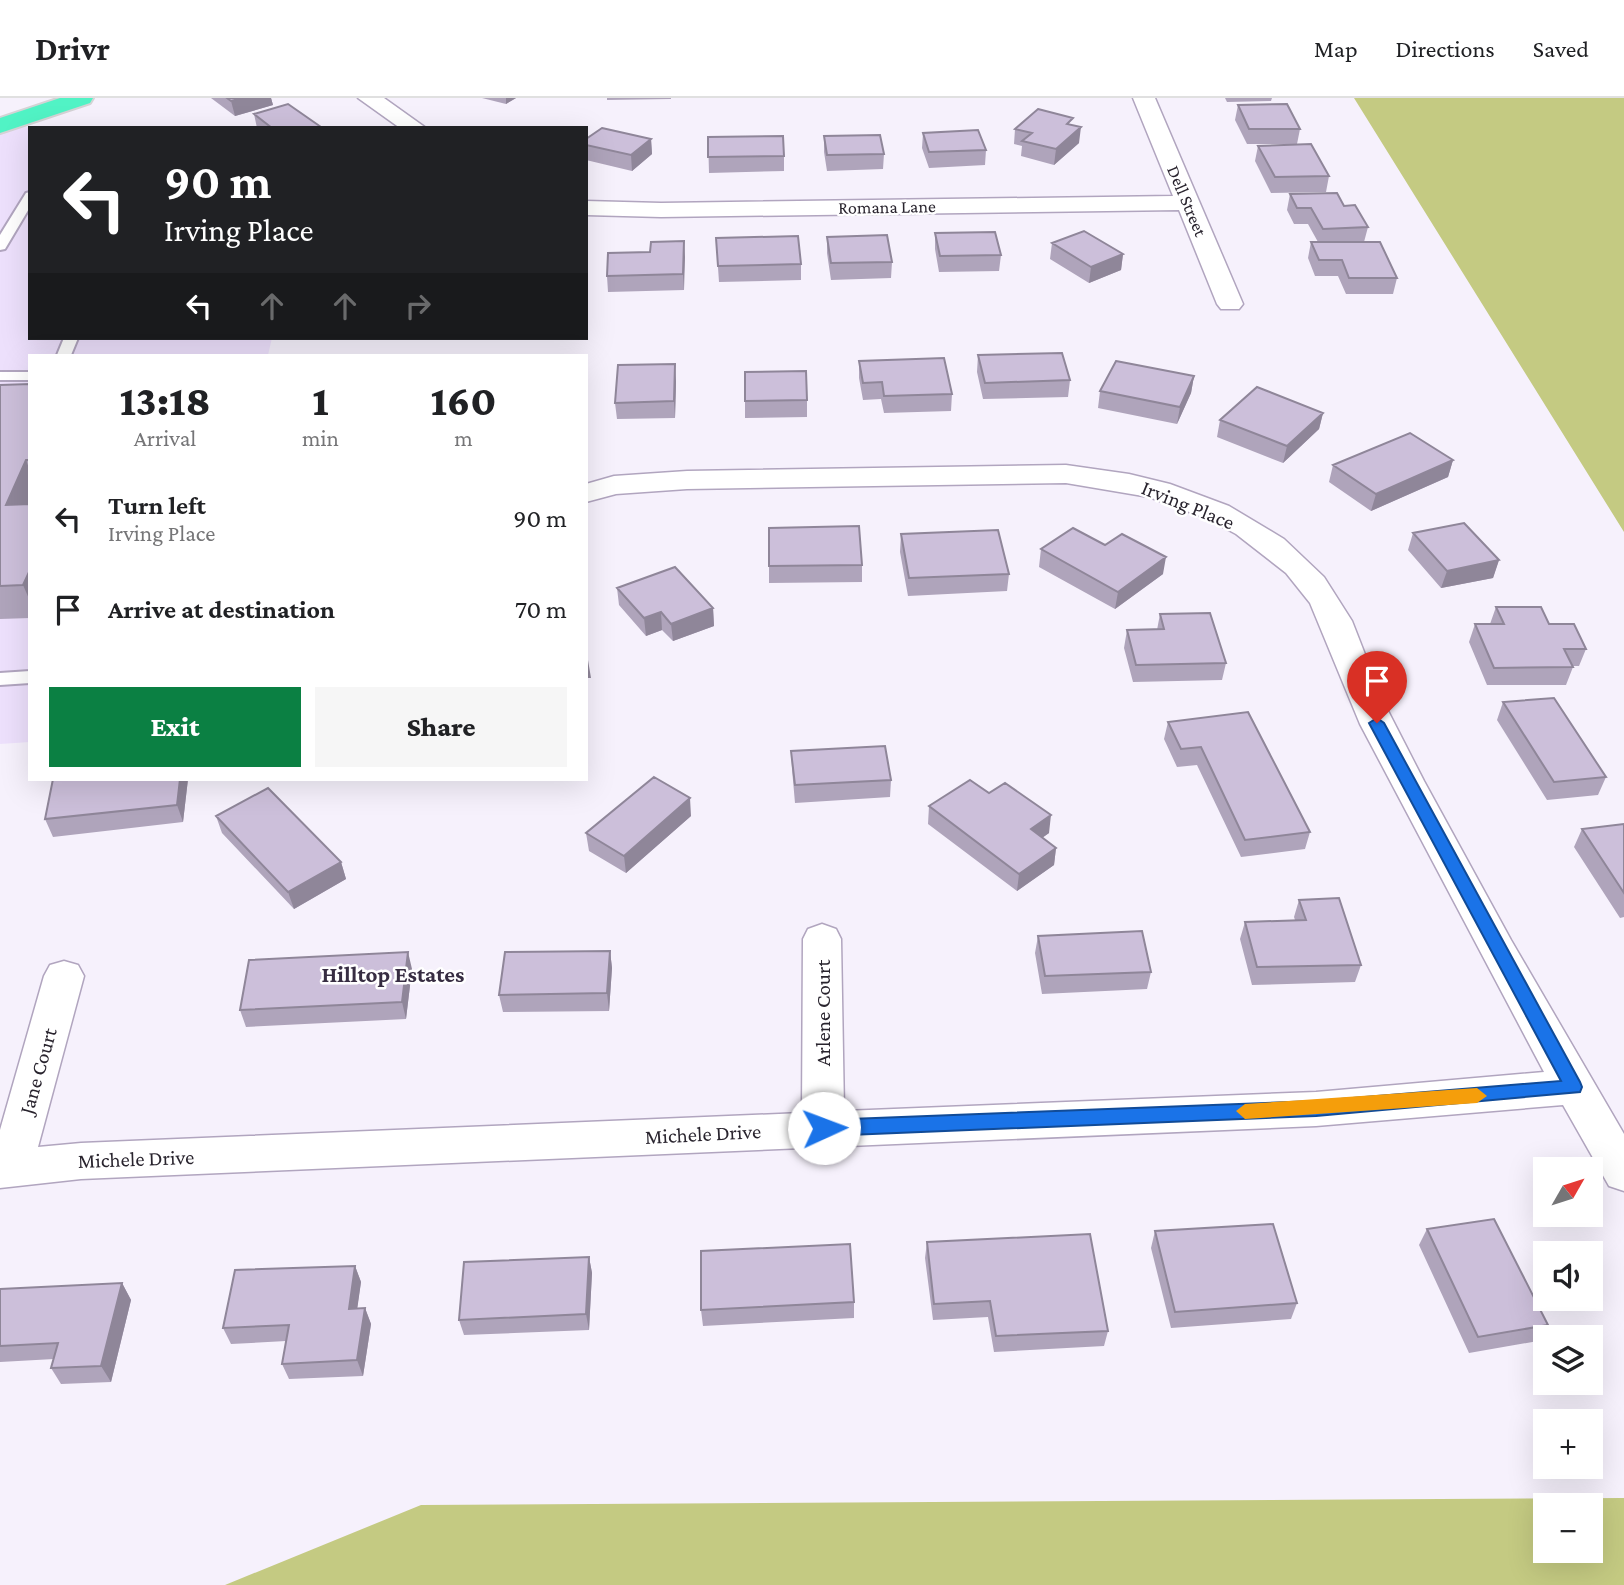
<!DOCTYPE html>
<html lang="en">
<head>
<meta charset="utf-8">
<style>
  :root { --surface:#fff; --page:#f6f6f6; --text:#202124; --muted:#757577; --line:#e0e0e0; --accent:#0b8043 }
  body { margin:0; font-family:"Crimson Pro",serif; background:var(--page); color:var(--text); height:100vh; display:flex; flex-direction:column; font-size:26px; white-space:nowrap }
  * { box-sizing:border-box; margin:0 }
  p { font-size:23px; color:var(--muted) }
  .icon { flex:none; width:38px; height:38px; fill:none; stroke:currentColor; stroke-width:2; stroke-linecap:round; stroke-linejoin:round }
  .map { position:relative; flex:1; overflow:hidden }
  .sheet { position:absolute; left:28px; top:256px; width:560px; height:427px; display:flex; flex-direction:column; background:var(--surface); border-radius:0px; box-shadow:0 7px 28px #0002 }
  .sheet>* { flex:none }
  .hud { position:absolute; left:28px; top:28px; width:560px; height:214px; border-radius:0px; box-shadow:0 7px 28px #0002; background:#202124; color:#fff; overflow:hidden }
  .needle { width:46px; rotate:51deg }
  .fabs { position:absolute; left:1533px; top:1059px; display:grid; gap:14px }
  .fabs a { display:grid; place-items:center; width:70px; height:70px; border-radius:0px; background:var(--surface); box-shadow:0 7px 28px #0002; font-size:35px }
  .pin { position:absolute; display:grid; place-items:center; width:60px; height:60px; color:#fff; margin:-72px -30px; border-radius:50% 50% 50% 0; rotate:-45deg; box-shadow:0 0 7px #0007 }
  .pin .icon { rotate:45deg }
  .me { position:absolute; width:77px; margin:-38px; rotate:88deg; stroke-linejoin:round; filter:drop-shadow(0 0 5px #0008) }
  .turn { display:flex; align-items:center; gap:24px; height:147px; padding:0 21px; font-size:32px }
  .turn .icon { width:91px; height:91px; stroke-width:2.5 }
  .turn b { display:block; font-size:49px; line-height:60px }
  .lanes { display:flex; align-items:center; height:66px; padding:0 21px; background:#0003; justify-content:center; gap:35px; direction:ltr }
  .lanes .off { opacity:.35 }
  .eta { display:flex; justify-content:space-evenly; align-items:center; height:119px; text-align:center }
  .eta b { font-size:42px; font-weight:800; line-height:49px }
  .action { display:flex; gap:14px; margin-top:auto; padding:14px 21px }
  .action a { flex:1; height:80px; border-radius:0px; background:var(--accent); color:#fff; font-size:28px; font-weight:800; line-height:80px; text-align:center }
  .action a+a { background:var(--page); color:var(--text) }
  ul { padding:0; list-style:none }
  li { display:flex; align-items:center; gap:21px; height:91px; padding:0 21px }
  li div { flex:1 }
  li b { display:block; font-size:26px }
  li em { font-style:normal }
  header { display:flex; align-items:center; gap:42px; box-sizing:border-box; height:98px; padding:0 35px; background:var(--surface); border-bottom:2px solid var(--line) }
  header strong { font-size:33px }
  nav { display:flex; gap:38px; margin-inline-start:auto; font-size:24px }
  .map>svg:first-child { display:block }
</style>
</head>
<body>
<header>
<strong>Drivr</strong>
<nav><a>Map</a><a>Directions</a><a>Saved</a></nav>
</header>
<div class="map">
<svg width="1624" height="1487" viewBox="0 0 1624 1487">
  <rect width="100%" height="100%" fill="#f6f1fc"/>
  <!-- built -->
  <path fill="#ede0fc" d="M 16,27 L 31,30 L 30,240 L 272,240 L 268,257 L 30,257 L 30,644 L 0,646 L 0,36 Z"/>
  <!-- green -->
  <path fill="#c4ca82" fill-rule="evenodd" d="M 1354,0 L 1624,0 L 1624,434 Z
    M 1624,1400 L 1624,1487 L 225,1487 L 421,1407 ZM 1545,1407 L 1591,1407 L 1591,1452 L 1545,1452 Z"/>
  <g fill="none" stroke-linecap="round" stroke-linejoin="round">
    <!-- lane casing -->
    <g stroke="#b1a5bf" stroke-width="4">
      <path id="lane" d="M 30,94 L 30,109 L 5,151 L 0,152 L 0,137 L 26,95 Z
        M 64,240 L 78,240 L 71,257 L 57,257 Z
        M 0,274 L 30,274 L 30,282 L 0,282 Z
        M 30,573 L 30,585 L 0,587 L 0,575 Z"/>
    </g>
    <!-- street casing -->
    <g stroke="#b1a5bf" stroke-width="3">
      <path id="street" d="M 358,0 L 384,0 L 426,30 L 400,30 Z
        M 1133,0 L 1155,0 L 1243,206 L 1239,211 L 1221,211 L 1217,206 L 1179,112 L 661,119 L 586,117 L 586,103 L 661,105 L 1173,98 Z
        M 1066,367 L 1129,376 L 1170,386 L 1229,408 L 1284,441 L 1324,479 L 1352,523 L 1384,605 L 1424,683 L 1511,842 L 1624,1036 L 1624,1093 L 1609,1088 L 1563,1007 L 1316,1028 L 81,1081 L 0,1090 L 0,1032 L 44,878 L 50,867 L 64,863 L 78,867 L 84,878 L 38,1049 L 81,1045 L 802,1015 L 803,841 L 808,831 L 822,826 L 836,831 L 841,841 L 844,1013 L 1316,994 L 1544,974 L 1360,626 L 1310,505 L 1286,475 L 1236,436 L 1208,421 L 1149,399 L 1066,385 L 687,391 L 616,396 L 586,404 L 586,386 L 614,378 L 687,373 Z"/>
    </g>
    <!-- highway casing -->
    <g stroke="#d4d3d5" stroke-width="4">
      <path id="highway" d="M 60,0 L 93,0 L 90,5 L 0,35 L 0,20 Z"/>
    </g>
    <!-- lane -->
    <use href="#lane" fill="#fff" fill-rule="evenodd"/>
    <!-- street -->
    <use href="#street" fill="#fff" fill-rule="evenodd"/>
    <!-- highway -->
    <use href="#highway" fill="#51f3c5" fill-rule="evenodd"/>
  </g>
  <!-- wall -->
  <path fill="#afa4bb" d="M 211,0 L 271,0 L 273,7 L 235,18 Z
    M 482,0 L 516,0 L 506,6 Z
    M 607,0 L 671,0 L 671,1 L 607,2 Z
    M 1225,0 L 1272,0 L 1271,3 L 1227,4 Z
    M 1238,7 L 1300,31 L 1297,46 L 1247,46 L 1235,22 Z
    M 254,16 L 321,29 L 321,30 L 257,30 Z
    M 1073,27 L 1079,45 L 1054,67 L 1021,58 L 1022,48 L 1014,46 L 1015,31 Z
    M 923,35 L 986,52 L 985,67 L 929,70 L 922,50 Z
    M 824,38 L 884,56 L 883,71 L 827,73 L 824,54 Z
    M 708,39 L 784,58 L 784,73 L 709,75 Z
    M 586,41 L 651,41 L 652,56 L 632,73 L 586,62 Z
    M 1258,48 L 1329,78 L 1326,94 L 1271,95 L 1255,63 Z
    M 1290,96 L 1344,108 L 1368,129 L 1364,144 L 1397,180 L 1393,196 L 1346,196 L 1338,178 L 1315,178 L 1308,160 L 1311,144 L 1318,144 L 1308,126 L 1294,126 L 1287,112 Z
    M 935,135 L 1001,157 L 999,173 L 939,174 L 935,151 Z
    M 827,139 L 892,164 L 891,180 L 831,182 L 827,155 Z
    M 716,140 L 801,166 L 801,182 L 719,184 Z
    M 684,143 L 684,192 L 608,194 L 607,178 L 650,154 Z
    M 1052,145 L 1123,156 L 1121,172 L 1089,185 L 1050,161 Z
    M 978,257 L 1070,282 L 1068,299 L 983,301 L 977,274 Z
    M 859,263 L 952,296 L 951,313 L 884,315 L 881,301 L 863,302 L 859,280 Z
    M 1194,278 L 1191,295 L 1177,326 L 1098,310 L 1100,293 Z
    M 676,283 L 675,320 L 617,321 L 615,305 Z
    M 30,286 L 30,520 L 0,521 L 0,287 Z
    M 807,302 L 807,319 L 745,320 L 745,303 Z
    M 1323,315 L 1319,331 L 1283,365 L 1217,339 L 1220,322 Z
    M 1453,362 L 1448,379 L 1371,413 L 1329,384 L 1333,367 Z
    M 769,430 L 862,467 L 862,484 L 769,485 Z
    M 1413,435 L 1499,462 L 1493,480 L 1441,490 L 1408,452 Z
    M 901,436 L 1009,476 L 1007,493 L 908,498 L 900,454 Z
    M 1105,447 L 1163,476 L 1115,511 L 1039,469 L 1041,451 Z
    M 617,490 L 713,510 L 714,528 L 673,543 L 662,532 L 646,538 L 619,507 Z
    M 1496,509 L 1549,526 L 1586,551 L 1579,568 L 1573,568 L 1573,569 L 1566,587 L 1487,587 L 1469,544 L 1475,526 L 1490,526 Z
    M 1160,516 L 1226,565 L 1222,582 L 1133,584 L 1124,550 L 1127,532 L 1157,532 Z
    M 1503,604 L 1606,679 L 1598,697 L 1547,702 L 1497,622 Z
    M 1168,624 L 1310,734 L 1305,751 L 1241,759 L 1197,667 L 1177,669 L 1164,641 Z
    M 791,653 L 891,682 L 890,699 L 795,705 L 792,671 Z
    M 53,681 L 188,681 L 183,724 L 53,739 L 45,721 Z
    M 989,695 L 1049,735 L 1042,740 L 1056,750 L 1054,767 L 1017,793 L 928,726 L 929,708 Z
    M 216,718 L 341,764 L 346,781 L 294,811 L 222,735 Z
    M 691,718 L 626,775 L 589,753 L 586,735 Z
    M 1624,726 L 1624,819 L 1620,820 L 1574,749 L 1582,731 Z
    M 1299,802 L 1361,867 L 1355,884 L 1252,887 L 1240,841 L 1245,824 L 1295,822 L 1294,819 Z
    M 1038,838 L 1151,874 L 1147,891 L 1042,896 L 1035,855 Z
    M 610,853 L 612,870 L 609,913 L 503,914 L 499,897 Z
    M 412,871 L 406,921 L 246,929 L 240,912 Z
    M 1427,1131 L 1548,1227 L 1538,1243 L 1469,1255 L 1419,1147 Z
    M 1155,1133 L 1297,1205 L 1291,1221 L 1171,1230 L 1151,1150 Z
    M 927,1144 L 1108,1233 L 1104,1248 L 994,1254 L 988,1219 L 933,1222 L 925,1160 Z
    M 589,1159 L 592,1175 L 589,1232 L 464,1237 L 459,1222 Z
    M 355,1168 L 361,1184 L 357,1210 L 365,1210 L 371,1226 L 363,1278 L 289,1281 L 282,1266 L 286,1243 L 231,1246 L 223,1230 Z
    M 122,1185 L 131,1202 L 111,1284 L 61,1286 L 51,1270 L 54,1261 L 0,1264 L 0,1191 Z
    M 854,1204 L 854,1220 L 703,1228 L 701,1212 Z"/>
  <!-- shaded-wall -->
  <path fill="#8f8699" d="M 242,0 L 271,0 L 273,7 L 235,18 L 231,3 Z
    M 506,0 L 516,0 L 506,6 Z
    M 1081,29 L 1079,45 L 1054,67 L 1056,51 Z
    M 651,41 L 652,56 L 632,73 L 631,57 Z
    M 684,143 L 685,159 L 684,192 L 683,176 Z
    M 1123,156 L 1121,172 L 1089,185 L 1091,169 Z
    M 675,266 L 676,283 L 675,320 L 674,303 Z
    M 1194,278 L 1191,295 L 1177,326 L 1180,309 Z
    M 1323,315 L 1319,331 L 1283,365 L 1287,348 Z
    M 26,362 L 30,373 L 30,413 L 6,407 Z
    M 1453,362 L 1448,379 L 1371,413 L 1376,396 Z
    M 1166,459 L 1163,476 L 1115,511 L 1118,494 Z
    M 1499,462 L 1493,480 L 1441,490 L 1447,473 Z
    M 30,472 L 30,503 L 23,487 Z
    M 713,510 L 714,528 L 673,543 L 671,526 Z
    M 661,514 L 662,532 L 646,538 L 644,520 Z
    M 588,562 L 591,580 L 586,580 L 586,563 Z
    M 180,681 L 188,681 L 183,724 L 177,707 Z
    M 690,700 L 691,718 L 626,775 L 624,758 Z
    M 1051,717 L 1049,735 L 1029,749 L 1031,731 Z
    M 1056,750 L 1054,767 L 1017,793 L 1019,776 Z
    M 341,764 L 346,781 L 294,811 L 288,794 Z
    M 610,853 L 612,870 L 609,913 L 607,895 Z
    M 408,854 L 412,871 L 406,921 L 402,904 Z
    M 589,1159 L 592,1175 L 589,1232 L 586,1216 Z
    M 355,1168 L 361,1184 L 355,1227 L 349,1211 Z
    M 122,1185 L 131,1202 L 111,1284 L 101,1268 Z
    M 365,1210 L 371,1226 L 363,1278 L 357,1262 Z"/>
  <!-- building -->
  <path fill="#ccbfda" stroke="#8f8699" stroke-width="2" d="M 227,0 L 242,0 L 231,3 Z
    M 288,6 L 321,29 L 272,30 L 254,16 Z
    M 1287,6 L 1300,31 L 1249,31 L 1238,7 Z
    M 1038,11 L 1073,20 L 1067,26 L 1081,29 L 1056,51 L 1022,43 L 1032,35 L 1015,31 Z
    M 602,30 L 651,41 L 631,57 L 586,47 L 586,41 Z
    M 978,32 L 986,52 L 929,54 L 923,35 Z
    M 880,37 L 884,56 L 827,57 L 824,38 Z
    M 783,38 L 784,58 L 708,59 L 708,39 Z
    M 1311,46 L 1329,78 L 1275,79 L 1258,48 Z
    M 1337,95 L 1344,108 L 1355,107 L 1368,129 L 1323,131 L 1311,110 L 1297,110 L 1290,96 Z
    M 1084,133 L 1123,156 L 1091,169 L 1052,145 Z
    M 995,134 L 1001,157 L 940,158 L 935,135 Z
    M 887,137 L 892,164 L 831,165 L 827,139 Z
    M 798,138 L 801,166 L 718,168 L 716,140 Z
    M 684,143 L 683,176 L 607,178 L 608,155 L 650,154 L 651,144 Z
    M 1311,144 L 1380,144 L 1397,180 L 1349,180 L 1342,162 L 1319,162 Z
    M 1062,255 L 1070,282 L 985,285 L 978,257 Z
    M 944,260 L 952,296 L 884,298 L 882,284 L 863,285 L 859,263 Z
    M 1116,263 L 1194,278 L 1180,309 L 1100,293 Z
    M 675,266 L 674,303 L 615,305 L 618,267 Z
    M 806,273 L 807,302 L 745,303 L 745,274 Z
    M 30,286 L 30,362 L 26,362 L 6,407 L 30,406 L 30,472 L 23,487 L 0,488 L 0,287 Z
    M 1257,289 L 1323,315 L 1287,348 L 1220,322 Z
    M 1410,335 L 1453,362 L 1376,396 L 1333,367 Z
    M 1464,425 L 1499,462 L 1447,473 L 1413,435 Z
    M 859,428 L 862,467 L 769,468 L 769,430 Z
    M 1073,430 L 1105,447 L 1122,436 L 1166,459 L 1118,494 L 1041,451 Z
    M 998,432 L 1009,476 L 909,480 L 901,436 Z
    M 675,469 L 713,510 L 671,526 L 661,514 L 644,520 L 617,490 Z
    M 1496,509 L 1541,509 L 1549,526 L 1574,526 L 1586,551 L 1564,551 L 1573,569 L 1494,570 L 1475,526 L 1504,526 Z
    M 1210,515 L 1226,565 L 1136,567 L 1127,532 L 1164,531 L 1160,516 Z
    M 1554,600 L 1606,679 L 1554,684 L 1503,604 Z
    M 1248,614 L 1310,734 L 1245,742 L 1201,649 L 1181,651 L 1168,624 Z
    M 885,648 L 891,682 L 795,687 L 791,653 Z
    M 654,679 L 690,700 L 624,758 L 586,735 Z
    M 53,681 L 180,681 L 177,707 L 45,721 Z
    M 970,682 L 989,695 L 1005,685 L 1051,717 L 1031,731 L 1056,750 L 1019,776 L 929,708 Z
    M 268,690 L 341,764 L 288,794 L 216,718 Z
    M 1624,726 L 1624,795 L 1582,731 Z
    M 1339,800 L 1361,867 L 1257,869 L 1245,824 L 1306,822 L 1299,802 Z
    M 1142,833 L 1151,874 L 1045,878 L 1038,838 Z
    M 610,853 L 607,895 L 499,897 L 505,854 Z
    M 408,854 L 402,904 L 240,912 L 249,862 Z
    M 1494,1121 L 1548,1227 L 1478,1239 L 1427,1131 Z
    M 1273,1126 L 1297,1205 L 1175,1214 L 1155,1133 Z
    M 1090,1136 L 1108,1233 L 996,1238 L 990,1203 L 934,1206 L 927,1144 Z
    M 850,1146 L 854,1204 L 701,1212 L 701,1153 Z
    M 589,1159 L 586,1216 L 459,1222 L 464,1164 Z
    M 355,1168 L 349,1211 L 365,1210 L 357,1262 L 282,1266 L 289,1227 L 223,1230 L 235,1172 Z
    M 122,1185 L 101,1268 L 51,1270 L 58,1245 L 0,1248 L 0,1191 Z"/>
  <!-- route -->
  <path fill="#1a73e8" stroke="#114b97" stroke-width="2" d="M 1377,620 L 1384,625 L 1580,984 L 1582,989 L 1580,994 L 1316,1018 L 824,1038 L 817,1035 L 814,1030 L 824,1022 L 1316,1003 L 1561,983 L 1369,625 Z"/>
  <!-- slow -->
  <path fill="#f59e0b" d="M 1477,990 L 1487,998 L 1477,1005 L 1245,1021 L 1236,1013 L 1245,1006 Z"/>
  <g text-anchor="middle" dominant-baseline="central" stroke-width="5" stroke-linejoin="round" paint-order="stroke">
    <!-- far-street labels -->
    <g font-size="18" fill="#29242e" stroke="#fff">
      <text transform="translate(1187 103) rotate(67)">Dell Street</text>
      <text transform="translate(887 109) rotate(-1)">Romana Lane</text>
    </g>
    <!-- street labels -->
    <g font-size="21" fill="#29242e" stroke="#fff">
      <text transform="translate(1188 407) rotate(22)">Irving Place</text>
      <text transform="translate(823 915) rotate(-90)">Arlene Court</text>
      <text transform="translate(38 973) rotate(-74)">Jane Court</text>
      <text transform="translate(703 1036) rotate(-3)">Michele Drive</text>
      <text transform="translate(136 1061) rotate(-2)">Michele Drive</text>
    </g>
    <!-- neighbourhood labels -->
    <g font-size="23" font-weight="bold" fill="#372d42" stroke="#fff">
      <text x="393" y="876">Hilltop Estates</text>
    </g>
  </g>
</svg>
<div class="fabs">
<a><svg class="needle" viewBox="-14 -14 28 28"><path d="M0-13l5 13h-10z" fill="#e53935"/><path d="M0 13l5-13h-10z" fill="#757577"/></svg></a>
<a><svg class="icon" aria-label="sound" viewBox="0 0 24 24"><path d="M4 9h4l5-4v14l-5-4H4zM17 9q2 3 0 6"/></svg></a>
<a><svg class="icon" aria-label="layers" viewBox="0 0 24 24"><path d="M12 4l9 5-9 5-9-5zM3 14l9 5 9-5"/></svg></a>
<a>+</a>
<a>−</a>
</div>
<div class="pin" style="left:1377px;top:625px;background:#d93025"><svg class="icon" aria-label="arrive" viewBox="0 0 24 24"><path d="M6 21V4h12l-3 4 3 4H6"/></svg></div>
<svg class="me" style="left:824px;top:1030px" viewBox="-20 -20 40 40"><circle r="19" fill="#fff"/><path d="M0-13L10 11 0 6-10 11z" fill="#1a73e8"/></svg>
<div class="hud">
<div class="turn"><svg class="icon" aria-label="left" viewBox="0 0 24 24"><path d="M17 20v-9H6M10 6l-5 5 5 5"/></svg><div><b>90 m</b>Irving Place</div></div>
<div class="lanes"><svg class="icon" aria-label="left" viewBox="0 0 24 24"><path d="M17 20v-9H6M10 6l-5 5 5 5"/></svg><svg class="icon off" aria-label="ahead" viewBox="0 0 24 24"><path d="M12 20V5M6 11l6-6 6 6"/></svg><svg class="icon off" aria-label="ahead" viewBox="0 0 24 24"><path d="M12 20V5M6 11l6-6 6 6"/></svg><svg class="icon off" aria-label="right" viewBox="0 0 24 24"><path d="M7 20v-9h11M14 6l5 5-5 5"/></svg></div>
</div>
<section class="sheet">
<div class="eta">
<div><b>13:18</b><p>Arrival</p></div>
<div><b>1</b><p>min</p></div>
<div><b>160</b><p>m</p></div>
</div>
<ul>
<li><svg class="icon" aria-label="left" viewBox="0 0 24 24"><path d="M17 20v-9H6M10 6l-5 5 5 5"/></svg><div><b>Turn left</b><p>Irving Place</p></div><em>90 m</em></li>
<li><svg class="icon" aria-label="arrive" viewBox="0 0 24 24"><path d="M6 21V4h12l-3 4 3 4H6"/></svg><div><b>Arrive at destination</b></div><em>70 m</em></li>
</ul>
<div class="action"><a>Exit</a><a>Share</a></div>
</section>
</div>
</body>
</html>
